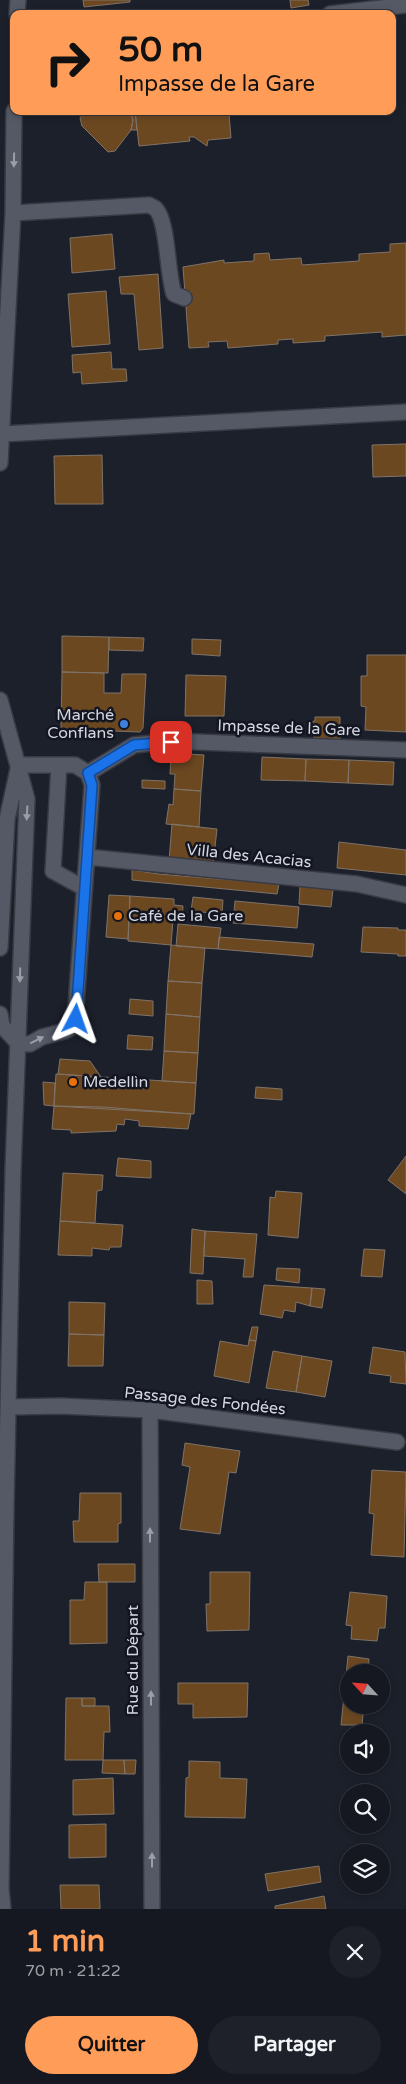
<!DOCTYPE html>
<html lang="fr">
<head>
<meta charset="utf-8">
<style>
  :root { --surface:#151820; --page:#1e2129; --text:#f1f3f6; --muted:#9da0a5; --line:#34373e; --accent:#fe9c58 }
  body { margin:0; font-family:"Varela Round",sans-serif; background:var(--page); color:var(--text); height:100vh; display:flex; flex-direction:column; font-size:19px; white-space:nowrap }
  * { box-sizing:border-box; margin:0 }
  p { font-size:16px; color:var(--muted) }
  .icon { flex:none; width:28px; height:28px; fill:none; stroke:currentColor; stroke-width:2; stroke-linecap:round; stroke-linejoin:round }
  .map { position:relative; height:1909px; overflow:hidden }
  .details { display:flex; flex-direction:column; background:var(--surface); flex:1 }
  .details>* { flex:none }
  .top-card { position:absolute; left:10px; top:10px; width:386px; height:105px; border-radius:10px; box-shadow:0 2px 8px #0003,0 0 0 1px var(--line); background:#fe9c58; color:#111; overflow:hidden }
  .needle { width:32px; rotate:296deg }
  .fabs { position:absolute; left:340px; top:1664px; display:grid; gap:10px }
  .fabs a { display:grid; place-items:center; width:50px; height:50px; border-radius:50%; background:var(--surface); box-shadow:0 2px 8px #0003,0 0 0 1px var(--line); font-size:25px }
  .pin { position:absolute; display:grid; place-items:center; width:42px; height:42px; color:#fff; margin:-21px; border-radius:10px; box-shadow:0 2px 8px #0006 }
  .me { position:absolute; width:55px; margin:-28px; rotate:4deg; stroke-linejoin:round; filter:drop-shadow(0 0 4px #0008) }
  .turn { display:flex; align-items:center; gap:18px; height:105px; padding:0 25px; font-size:22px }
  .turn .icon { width:65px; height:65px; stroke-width:2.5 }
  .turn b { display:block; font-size:35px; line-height:42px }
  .round { display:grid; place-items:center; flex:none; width:52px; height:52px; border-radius:26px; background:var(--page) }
  .summary { display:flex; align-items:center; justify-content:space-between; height:85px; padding:0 25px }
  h1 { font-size:30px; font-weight:700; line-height:38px; color:var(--accent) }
  .primary-button { display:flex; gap:10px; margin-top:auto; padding:10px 25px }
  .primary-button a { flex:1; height:58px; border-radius:30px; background:var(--accent); color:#111; font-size:20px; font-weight:700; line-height:58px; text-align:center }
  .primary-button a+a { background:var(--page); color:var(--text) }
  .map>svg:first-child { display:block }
</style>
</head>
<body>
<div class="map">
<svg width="406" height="1909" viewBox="0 0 406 1909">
  <rect width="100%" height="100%" fill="#1c202a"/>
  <!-- building -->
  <path fill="#6c4821" stroke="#7f7369" d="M 83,0 L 130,0 L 130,2 L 84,7 Z
    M 290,0 L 308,0 L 309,5 L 291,8 Z
    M 85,111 L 130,111 L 133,120 L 131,130 L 115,151 L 108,152 L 82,126 L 80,118 Z
    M 130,111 L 135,111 L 137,130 L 131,130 L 133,120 Z
    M 135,111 L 225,111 L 229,114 L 231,138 L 208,140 L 207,146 L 194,137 L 189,137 L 190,141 L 139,146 Z
    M 112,234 L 115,269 L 72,273 L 70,238 Z
    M 406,243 L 406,335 L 382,337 L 382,332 L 325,336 L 325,341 L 293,343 L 293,339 L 278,340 L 278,344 L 228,348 L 227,341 L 208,342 L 209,347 L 189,348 L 183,267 L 224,260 L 224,263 L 254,261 L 254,254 L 269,253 L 270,260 L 301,258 L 302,265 L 359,261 L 359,254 L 390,252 L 390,244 Z
    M 158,274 L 163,348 L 139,350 L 134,294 L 121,294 L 119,277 Z
    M 106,291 L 110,344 L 72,347 L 68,294 Z
    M 111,352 L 112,369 L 126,369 L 127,381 L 82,384 L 81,372 L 73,373 L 72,355 Z
    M 406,444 L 406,476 L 373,477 L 372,445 Z
    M 102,455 L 103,504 L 55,504 L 54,456 Z
    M 62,636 L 109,637 L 108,673 L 62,672 Z
    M 109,637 L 144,638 L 143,651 L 109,650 Z
    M 192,639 L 221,640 L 220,656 L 192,654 Z
    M 367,655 L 406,655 L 406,732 L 365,730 L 366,707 L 361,706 L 361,676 L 367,676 Z
    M 62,672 L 104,673 L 104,693 L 121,693 L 122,674 L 146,674 L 143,728 L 140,732 L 61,729 Z
    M 186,675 L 226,676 L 224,716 L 185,716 Z
    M 315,717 L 340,717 L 340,739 L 314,738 L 314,735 L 309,735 L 310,722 L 315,721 Z
    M 171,753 L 204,755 L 201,791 L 174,789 L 175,774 L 170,774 Z
    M 262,757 L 306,759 L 305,781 L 261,780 Z
    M 306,759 L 349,760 L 348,783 L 305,781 Z
    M 349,760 L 394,762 L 393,785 L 348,783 Z
    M 142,780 L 165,781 L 165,789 L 142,788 Z
    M 174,789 L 201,791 L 199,827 L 166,824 L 169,804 L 173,805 Z
    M 172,824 L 217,829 L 213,865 L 169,861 Z
    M 339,842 L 406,850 L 406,875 L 337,868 Z
    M 132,870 L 159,874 L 279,884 L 277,894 L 132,880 Z
    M 300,886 L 333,889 L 331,907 L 299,904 Z
    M 109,895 L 130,896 L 128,939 L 106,937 Z
    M 130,896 L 174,899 L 174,905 L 183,906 L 182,921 L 173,920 L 171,945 L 128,941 Z
    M 193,897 L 223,900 L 222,914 L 191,911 Z
    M 235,901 L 299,907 L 297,928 L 233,923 Z
    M 178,924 L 221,928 L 218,949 L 176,946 Z
    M 363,927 L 398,928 L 398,930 L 406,930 L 406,956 L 398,956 L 398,954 L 361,952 Z
    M 219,937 L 314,944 L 312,957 L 218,949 Z
    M 171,945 L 205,948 L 202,983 L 168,981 Z
    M 168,981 L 202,983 L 200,1017 L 166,1014 Z
    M 130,999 L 153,1001 L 153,1016 L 129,1014 Z
    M 166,1014 L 200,1017 L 198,1053 L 164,1051 Z
    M 128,1035 L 153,1037 L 152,1050 L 127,1049 Z
    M 164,1051 L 198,1053 L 196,1083 L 162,1081 Z
    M 60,1059 L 90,1061 L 101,1077 L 58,1074 Z
    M 56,1074 L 196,1083 L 194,1114 L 54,1106 Z
    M 43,1082 L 55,1083 L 54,1106 L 44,1105 Z
    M 256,1087 L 282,1089 L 282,1100 L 255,1098 Z
    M 54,1106 L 103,1107 L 191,1114 L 188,1129 L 139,1126 L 139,1121 L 125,1119 L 124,1125 L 117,1124 L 116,1131 L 71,1133 L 71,1130 L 52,1129 Z
    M 406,1156 L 406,1194 L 388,1180 Z
    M 118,1158 L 151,1161 L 151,1178 L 116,1176 Z
    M 63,1173 L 103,1175 L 102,1190 L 97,1191 L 95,1223 L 60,1221 Z
    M 276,1191 L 302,1193 L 298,1238 L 268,1235 L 270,1197 L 275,1198 Z
    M 60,1221 L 123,1225 L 121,1247 L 110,1247 L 109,1250 L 92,1248 L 92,1256 L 58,1255 Z
    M 192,1229 L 205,1231 L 203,1274 L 190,1273 Z
    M 205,1231 L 257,1234 L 253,1277 L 243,1277 L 245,1259 L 204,1256 Z
    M 364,1249 L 385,1250 L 382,1277 L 361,1276 Z
    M 277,1268 L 300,1269 L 299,1283 L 276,1280 Z
    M 197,1280 L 212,1281 L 213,1304 L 197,1304 Z
    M 264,1285 L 312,1288 L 310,1306 L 296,1302 L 295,1312 L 284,1310 L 282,1318 L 260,1314 Z
    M 312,1288 L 325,1289 L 322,1308 L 310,1306 Z
    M 69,1302 L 105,1303 L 104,1335 L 69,1334 Z
    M 252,1327 L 258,1327 L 256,1341 L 249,1340 Z
    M 69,1334 L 104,1335 L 103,1366 L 68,1366 Z
    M 249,1340 L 256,1341 L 249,1383 L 214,1376 L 220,1341 L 248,1346 Z
    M 373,1347 L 405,1352 L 406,1384 L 390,1382 L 391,1376 L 369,1373 Z
    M 273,1351 L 302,1356 L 296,1392 L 266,1388 Z
    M 302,1356 L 332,1361 L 325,1397 L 296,1392 Z
    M 185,1443 L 240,1451 L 236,1473 L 229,1472 L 220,1534 L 180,1529 L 190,1467 L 182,1465 Z
    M 372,1470 L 406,1472 L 404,1557 L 371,1555 L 374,1514 L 369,1513 Z
    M 80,1493 L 121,1493 L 121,1523 L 118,1524 L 118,1542 L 74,1542 L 73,1521 L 79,1521 Z
    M 98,1564 L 135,1564 L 135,1582 L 99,1582 Z
    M 210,1572 L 250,1572 L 249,1630 L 207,1631 L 206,1604 L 210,1604 Z
    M 85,1582 L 107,1582 L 107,1643 L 70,1644 L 70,1600 L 84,1600 Z
    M 350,1592 L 387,1596 L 385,1628 L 379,1628 L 377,1641 L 351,1639 L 352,1626 L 346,1625 Z
    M 348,1656 L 369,1659 L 368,1672 L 349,1672 L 349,1705 L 364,1705 L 362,1725 L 341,1725 Z
    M 178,1683 L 248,1683 L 247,1717 L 193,1718 L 193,1704 L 178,1704 Z
    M 66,1698 L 82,1698 L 82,1706 L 109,1706 L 110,1732 L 104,1732 L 103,1760 L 65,1760 Z
    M 82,1698 L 95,1698 L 95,1706 L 82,1706 Z
    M 103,1760 L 124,1760 L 125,1774 L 102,1773 Z
    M 124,1760 L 136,1760 L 135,1774 L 125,1774 Z
    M 189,1761 L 220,1762 L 220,1778 L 247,1779 L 245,1818 L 185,1817 L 186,1778 L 189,1777 Z
    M 113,1778 L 114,1814 L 73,1815 L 73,1780 Z
    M 106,1824 L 106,1857 L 69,1858 L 69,1825 Z
    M 319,1866 L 321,1882 L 268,1891 L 265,1874 Z
    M 60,1885 L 99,1885 L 100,1909 L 61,1909 Z
    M 324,1896 L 326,1909 L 275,1909 L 275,1906 Z"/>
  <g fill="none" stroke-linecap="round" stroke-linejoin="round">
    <!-- minor casing -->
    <g stroke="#383a44" stroke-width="18">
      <path id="minor" d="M 17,14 L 18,0
        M 330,14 L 406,5
        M 13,213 L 149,205 C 152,207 154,207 156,209 C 168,222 167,274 174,294 L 184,298
        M 2,434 L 406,412
        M 0,463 L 13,213 L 14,111
        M 0,700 L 27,799 L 13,1170 L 6,1504 L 1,1889 L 3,1909
        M 59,765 L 53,871 L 84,888
        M 88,773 L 134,745 L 171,741 L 406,750
        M 87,857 L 357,884 L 406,895
        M 0,948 L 7,819 L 18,769
        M 0,1014 L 2,1026 L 18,1043
        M 18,1043 L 30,1044 L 42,1037 L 65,1031 L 69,1029 L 75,1019 L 92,785 L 88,773 L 75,765 L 19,765
        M 8,1407 L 61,1406 L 150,1410 L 397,1442
        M 150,1410 L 152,1909"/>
    </g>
    <!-- minor -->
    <use href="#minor" stroke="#555966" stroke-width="15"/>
  </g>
  <!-- one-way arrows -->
  <defs><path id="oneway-solid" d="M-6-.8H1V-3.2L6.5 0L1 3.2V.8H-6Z" transform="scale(1.25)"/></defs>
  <g fill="#9b9ea9">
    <use href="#oneway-solid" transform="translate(14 160) rotate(91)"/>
    <use href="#oneway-solid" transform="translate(27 813) rotate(93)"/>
    <use href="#oneway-solid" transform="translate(20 975) rotate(92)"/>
    <use href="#oneway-solid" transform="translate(37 1040) rotate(-26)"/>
    <use href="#oneway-solid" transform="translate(150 1535) rotate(-90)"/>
    <use href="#oneway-solid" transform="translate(151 1698) rotate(-90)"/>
    <use href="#oneway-solid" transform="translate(152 1860) rotate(-90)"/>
  </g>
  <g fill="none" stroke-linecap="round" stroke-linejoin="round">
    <!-- route casing -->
    <g stroke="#114b97" stroke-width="12">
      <path id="route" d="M 76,1019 L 92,785 L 88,773 L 134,745 L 171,742"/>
    </g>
    <!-- route -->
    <use href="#route" stroke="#1a73e8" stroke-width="9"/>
  </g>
  <!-- markers -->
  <circle fill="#3f7fe0" stroke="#131621" stroke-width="2" cx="124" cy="724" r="5"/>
  <g fill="#e8710a" stroke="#131621" stroke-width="2">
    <circle cx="118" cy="916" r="5"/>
    <circle cx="73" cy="1082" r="5"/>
  </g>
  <g text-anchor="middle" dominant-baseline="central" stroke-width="5" stroke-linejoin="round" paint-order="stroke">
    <!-- poi labels -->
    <g font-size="16" fill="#d4d7df" stroke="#131621" text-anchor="start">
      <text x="114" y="715" text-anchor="end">Marché<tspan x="114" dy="18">Conflans</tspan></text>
      <text x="128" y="916">Café de la Gare</text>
      <text x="83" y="1082">Medellìn</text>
    </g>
    <!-- street labels -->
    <g font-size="16" fill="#d4d7df" stroke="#131621">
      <text transform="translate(289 728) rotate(2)">Impasse de la Gare</text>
      <text transform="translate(249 856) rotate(6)">Villa des Acacias</text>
      <text transform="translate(205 1401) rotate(6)">Passage des Fondées</text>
      <text transform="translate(133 1660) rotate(-90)">Rue du Départ</text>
    </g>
  </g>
</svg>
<div class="fabs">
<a><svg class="needle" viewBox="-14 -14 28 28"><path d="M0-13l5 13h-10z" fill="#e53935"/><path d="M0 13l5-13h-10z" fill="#9da0a5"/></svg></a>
<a><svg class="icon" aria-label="sound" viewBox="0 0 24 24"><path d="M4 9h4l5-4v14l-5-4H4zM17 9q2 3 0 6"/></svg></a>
<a><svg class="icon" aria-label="search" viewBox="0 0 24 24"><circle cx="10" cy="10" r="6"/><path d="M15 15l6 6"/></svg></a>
<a><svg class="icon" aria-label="layers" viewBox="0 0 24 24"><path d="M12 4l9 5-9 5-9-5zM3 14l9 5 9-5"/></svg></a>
</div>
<div class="pin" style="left:171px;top:742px;background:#d93025"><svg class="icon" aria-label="arrive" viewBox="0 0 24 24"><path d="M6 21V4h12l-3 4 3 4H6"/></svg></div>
<svg class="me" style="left:76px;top:1019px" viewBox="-20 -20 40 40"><path d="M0-17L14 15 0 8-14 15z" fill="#1a73e8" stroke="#fff" stroke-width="4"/></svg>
<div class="top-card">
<div class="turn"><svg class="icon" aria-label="right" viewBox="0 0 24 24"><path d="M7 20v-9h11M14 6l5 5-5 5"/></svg><div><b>50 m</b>Impasse de la Gare</div></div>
</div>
</div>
<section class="details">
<div class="summary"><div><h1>1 min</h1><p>70 m · 21:22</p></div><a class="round"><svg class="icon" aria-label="close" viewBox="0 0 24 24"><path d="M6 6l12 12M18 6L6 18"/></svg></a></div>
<div class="primary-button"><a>Quitter</a><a>Partager</a></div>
</section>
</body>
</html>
